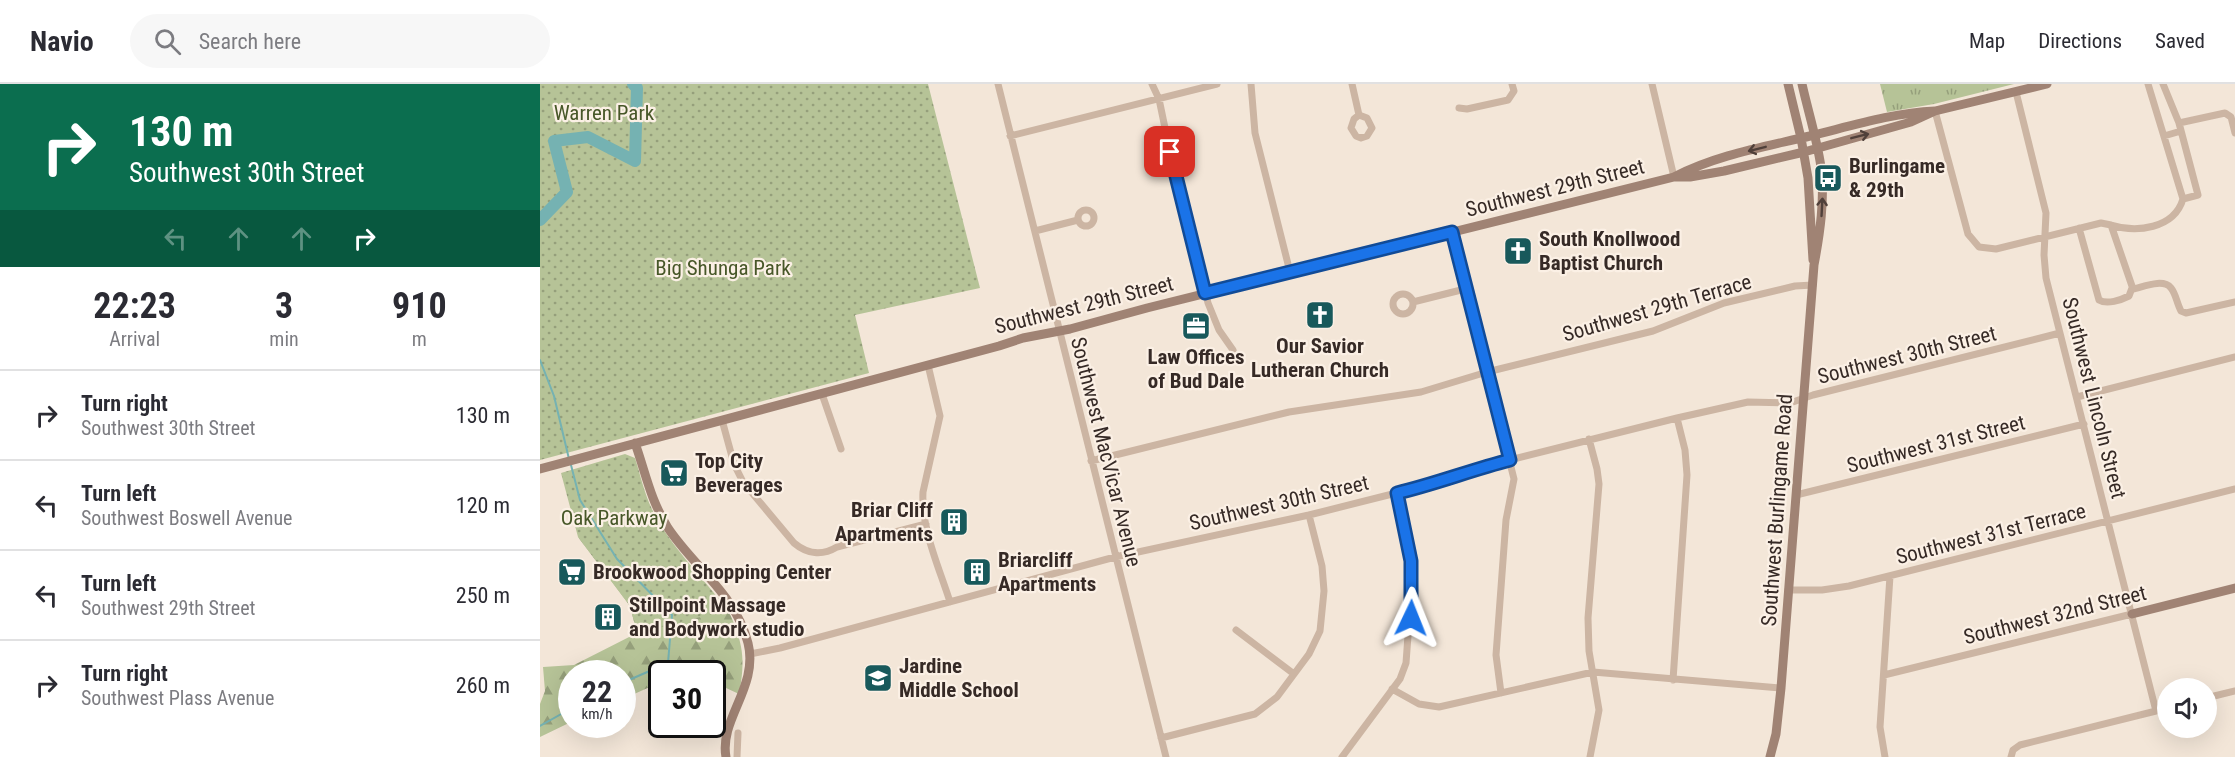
<!DOCTYPE html>
<html lang="en">
<head>
<meta charset="utf-8">
<style>
  :root { --surface:#fff; --page:#f7f7f7; --text:#2b2b33; --muted:#7c7c81; --line:#e1e1e2 }
  body { margin:0; font-family:"Roboto Condensed",sans-serif; background:var(--page); color:var(--text); height:100vh; display:flex; flex-direction:column; font-size:22px; white-space:nowrap }
  * { box-sizing:border-box; margin:0 }
  p { font-size:20px; color:var(--muted) }
  .icon { flex:none; width:33px; height:33px; fill:none; stroke:currentColor; stroke-width:2; stroke-linecap:round; stroke-linejoin:round }
  .map { position:relative; flex:1; overflow:hidden }
  .panel { display:flex; flex-direction:column; background:var(--surface); width:540px }
  .panel>* { flex:none }
  .banner { background:#0b6e4f; color:#fff; overflow:hidden }
  .tools { position:absolute; left:1617px; top:594px; display:grid; gap:12px }
  .tools a { display:grid; place-items:center; width:60px; height:60px; border-radius:50%; background:var(--surface); box-shadow:0 6px 24px #0002; font-size:30px }
  .speed { position:absolute; left:18px; top:576px; display:flex; gap:12px; font-size:30px; font-weight:700; text-align:center }
  .speed>* { display:grid; place-content:center; width:78px; height:78px; border-radius:50%; background:var(--surface); box-shadow:0 6px 24px #0002; line-height:1 }
  .speed small { font-size:15px; font-weight:400 }
  .speed .limit { border:3px solid #111; border-radius:9px; background:#fff; color:#111 }
  .pin { position:absolute; display:grid; place-items:center; width:51px; height:51px; color:#fff; margin:-26px; border-radius:12px; box-shadow:0 3px 9px #0006 }
  .me { position:absolute; width:66px; margin:-33px; rotate:2deg; stroke-linejoin:round; filter:drop-shadow(0 0 4px #0008) }
  .turn { display:flex; align-items:center; gap:21px; height:126px; padding:0 30px; font-size:27px }
  .turn .icon { width:78px; height:78px; stroke-width:2.5 }
  .turn b { display:block; font-size:42px; line-height:51px }
  .lanes { display:flex; align-items:center; height:57px; padding:0 30px; background:#0003; justify-content:center; gap:30px; direction:ltr }
  .lanes .off { opacity:.35 }
  .eta { display:flex; justify-content:space-evenly; align-items:center; height:102px; text-align:center }
  .eta b { font-size:36px; font-weight:700; line-height:42px }
  ul { padding:0; list-style:none }
  li { display:flex; align-items:center; gap:18px; height:90px; padding:0 30px; border-top:2px solid var(--line) }
  li div { flex:1 }
  li b { display:block; font-size:22px }
  li em { font-style:normal }
  header { display:flex; align-items:center; gap:36px; box-sizing:border-box; height:84px; padding:0 30px; background:var(--surface); border-bottom:2px solid var(--line) }
  header strong { font-size:28px }
  nav { display:flex; gap:33px; margin-inline-start:auto; font-size:21px }
  .search { width:420px; height:54px; background:var(--page); display:flex; align-items:center; gap:15px; box-sizing:border-box; padding:0 21px; border-radius:33px; color:var(--muted); font-size:22px }
  main { display:flex; flex:1; min-height:0 }
  .map>svg:first-child { display:block }
</style>
</head>
<body>
<header>
<strong>Navio</strong>
<div class="search"><svg class="icon" aria-label="search" viewBox="0 0 24 24"><circle cx="10" cy="10" r="6"/><path d="M15 15l6 6"/></svg>Search here</div>
<nav><a>Map</a><a>Directions</a><a>Saved</a></nav>
</header>
<main>
<section class="panel">
<div class="banner">
<div class="turn"><svg class="icon" aria-label="right" viewBox="0 0 24 24"><path d="M7 20v-9h11M14 6l5 5-5 5"/></svg><div><b>130 m</b>Southwest 30th Street</div></div>
<div class="lanes"><svg class="icon off" aria-label="left" viewBox="0 0 24 24"><path d="M17 20v-9H6M10 6l-5 5 5 5"/></svg><svg class="icon off" aria-label="ahead" viewBox="0 0 24 24"><path d="M12 20V5M6 11l6-6 6 6"/></svg><svg class="icon off" aria-label="ahead" viewBox="0 0 24 24"><path d="M12 20V5M6 11l6-6 6 6"/></svg><svg class="icon" aria-label="right" viewBox="0 0 24 24"><path d="M7 20v-9h11M14 6l5 5-5 5"/></svg></div>
</div>
<div class="eta">
<div><b>22:23</b><p>Arrival</p></div>
<div><b>3</b><p>min</p></div>
<div><b>910</b><p>m</p></div>
</div>
<ul>
<li><svg class="icon" aria-label="right" viewBox="0 0 24 24"><path d="M7 20v-9h11M14 6l5 5-5 5"/></svg><div><b>Turn right</b><p>Southwest 30th Street</p></div><em>130 m</em></li>
<li><svg class="icon" aria-label="left" viewBox="0 0 24 24"><path d="M17 20v-9H6M10 6l-5 5 5 5"/></svg><div><b>Turn left</b><p>Southwest Boswell Avenue</p></div><em>120 m</em></li>
<li><svg class="icon" aria-label="left" viewBox="0 0 24 24"><path d="M17 20v-9H6M10 6l-5 5 5 5"/></svg><div><b>Turn left</b><p>Southwest 29th Street</p></div><em>250 m</em></li>
<li><svg class="icon" aria-label="right" viewBox="0 0 24 24"><path d="M7 20v-9h11M14 6l5 5-5 5"/></svg><div><b>Turn right</b><p>Southwest Plass Avenue</p></div><em>260 m</em></li>
</ul>
</section>
<div class="map">
<svg width="1695" height="673" viewBox="0 0 1695 673">
  <defs>
    <pattern id="grass-tufts" width="24" height="20" patternUnits="userSpaceOnUse" patternTransform="scale(1.5)"><rect width="24" height="20" fill="#b6c397"/><path d="M3 7l-1-3M5 7V3M7 7l1-3M15 17l-1-3M17 17v-4M19 17l1-3" fill="none" stroke="#959f7b"/></pattern>
    <pattern id="forest-firs" width="22" height="20" patternUnits="userSpaceOnUse" patternTransform="scale(1.5)"><rect width="22" height="20" fill="#b6c397"/><path d="M5 1l3.5 6h-7zM16 11l3.5 6h-7z" fill="#959f7b"/></pattern>
    <pattern id="park-dots" width="8" height="8" patternUnits="userSpaceOnUse" patternTransform="scale(1.5)"><rect width="8" height="8" fill="#b6c397"/><path d="M2 2h.1M6 6h.1" fill="none" stroke="#959f7b" stroke-width="1.8" stroke-linecap="round"/></pattern>
  </defs>
  <rect width="100%" height="100%" fill="#f3e6d8"/>
  <!-- grass -->
  <path fill="url(#grass-tufts)" d="M 1340,0 L 1474,0 L 1394,20 L 1347,28 Z"/>
  <!-- forest -->
  <path fill="url(#forest-firs)" d="M 38,453 L 172,530 L 188,526 C 203,558 206,575 199,610 L 173,598 L 172,590 L 154,589 L 147,586 L 140,589 L 122,590 L 121,598 L 83,615 L 82,590 L 32,590 L 31,638 L 0,653 L 0,620 L 5,607 L 3,583 L 34,581 L 97,549 L 90,522 Z"/>
  <!-- park -->
  <path fill="url(#park-dots)" d="M 0,0 L 388,0 L 440,204 L 315,231 L 329,289 L 0,376 Z
    M 85,370 L 95,374 C 101,393 105,413 115,431 C 130,461 166,498 188,526 L 97,549 L 90,522 L 38,453 L 21,389 Z"/>
  <g fill="none" stroke-linecap="round" stroke-linejoin="round">
    <!-- stream -->
    <path stroke="#75b2b2" stroke-width="2" d="M 0,276 L 14,312 L 29,375
      M 31,381 L 40,416 L 77,475 L 132,531 L 128,579 L 82,599
      M 0,642 L 32,624"/>
    <!-- river -->
    <path stroke="#75b2b2" stroke-width="12" d="M 0,136 L 27,108 L 14,57 L 48,53 L 95,77 L 97,4 L 93,0"/>
    <!-- street -->
    <path stroke="#ccb5a3" stroke-width="7" d="M 458,0 L 626,673
      M 612,0 L 619,15 L 630,68 L 668,219 L 679,246 L 693,266
      M 711,0 L 715,49 L 750,188
      M 812,0 L 819,31
      M 1112,0 L 1134,93
      M 1608,0 L 1643,115
      M 1476,8 L 1506,129 L 1504,171 L 1506,194 L 1616,627
      M 919,24 L 927,25 L 968,16 L 974,7 L 972,0
      M 1395,27 L 1428,150 L 1439,163 L 1456,165 L 1561,139 L 1571,141 L 1593,205 C 1603,203 1623,194 1631,204 C 1636,210 1637,220 1641,227 L 1646,229 L 1695,218
      M 819,31 L 827,34 L 832,44 L 827,52 L 821,54 L 816,52 L 811,44 L 814,35 Z
      M 1639,39 L 1685,29 L 1691,33 L 1695,49
      M 470,52 L 677,0
      M 1624,52 L 1641,47
      M538 134a8 8 0 1 1 16 0a8 8 0 1 1-16 0Z
      M 1571,141 C 1596,149 1634,145 1643,115 L 1658,111 L 1639,39 L 1623,0
      M 1539,144 L 1559,216 C 1567,221 1581,216 1589,212 L 1592,204
      M 495,147 L 538,136
      M 912,148 L 974,395 L 966,436 L 956,571 L 961,609
      M853 220a10 10 0 1 1 20 0a10 10 0 1 1-20 0Z
      M 873,218 L 925,205
      M 388,281 L 400,332 L 383,408 C 381,445 399,483 410,518
      M 282,310 L 301,365
      M 1537,313 L 1695,273
      M 182,336 L 194,380 L 203,398 L 254,459 C 267,470 282,472 297,463 L 386,440
      M 1049,355 L 1057,385 L 1059,400 L 1048,534 L 1049,567 L 1059,626 L 1050,673
      M 551,377 L 749,328 L 881,308 L 947,288 L 1113,247 L 1184,219 L 1255,202 L 1273,201
      M 1256,411 L 1544,340
      M 1248,506 L 1282,506 L 1309,502 L 1695,405
      M 696,546 L 754,590
      M 210,570 L 240,564 L 575,473 L 769,431 L 896,399 L 938,384 L 1137,334 L 1208,318 L 1250,319 L 1273,311 L 1520,249
      M 1344,591 L 1592,530
      M 1133,596 L 1147,391 L 1145,366 L 1137,334
      M 852,605 L 879,620 L 899,623 L 1053,588 L 1241,604
      M 1666,614 L 1695,607
      M 621,654 L 715,630 L 737,613 L 769,570 L 780,547 L 784,507 L 782,482 L 769,431
      M 197,673 L 198,649
      M 802,673 L 860,595 L 866,579 L 872,497 L 868,461 L 857,409
      M 1345,673 L 1340,643 L 1350,492
      M 1471,673 L 1473,666 L 1480,661 L 1628,624"/>
    <!-- secondary -->
    <path stroke="#a08374" stroke-width="9" d="M 1248,0 L 1261,54 L 1268,94 L 1273,176
      M 1136,93 L 1150,93 L 1184,87 L 1264,68 L 1371,38 L 1395,27 L 1507,0
      M 95,359 C 106,390 110,415 128,444 C 154,483 196,511 208,559 C 219,603 179,635 186,673
      M 0,385 L 459,262 L 483,254 L 530,245 L 607,224 L 1134,93 C 1176,71 1224,63 1270,52 C 1311,42 1352,29 1395,27
      M 1592,530 L 1695,504
      M 1230,673 L 1236,650 L 1241,604 L 1274,181 C 1280,149 1285,115 1281,83 C 1277,55 1268,27 1262,0"/>
  </g>
  <!-- one-way arrows -->
  <defs><path id="oneway-shaft" d="M-6 0H5M1.5-3L5.5 0L1.5 3" fill="none" stroke-width="1.6" stroke-linecap="round" stroke-linejoin="round" transform="scale(1.5)"/></defs>
  <g stroke="#50403a">
    <use href="#oneway-shaft" transform="translate(1320 52) rotate(-14)"/>
    <use href="#oneway-shaft" transform="translate(1217 65) rotate(166)"/>
    <use href="#oneway-shaft" transform="translate(1282 123) rotate(-87)"/>
  </g>
  <g fill="none" stroke-linecap="round" stroke-linejoin="round">
    <!-- route casing -->
    <g stroke="#114b97" stroke-width="15">
      <path id="route" d="M 630,68 L 665,209 L 912,148 L 970,376 C 931,386 895,400 857,409 L 871,477 L 871,534"/>
    </g>
    <!-- route -->
    <use href="#route" stroke="#1a73e8" stroke-width="10"/>
  </g>
  <!-- icons -->
  <defs>
    <g id="bus-square" transform="scale(1.5)"><rect x="-9" y="-9" width="18" height="18" rx="4" fill="#18595b" stroke="#fbf0e5"/><path d="M-5-6H5V4H4V6H2V4H-2V6H-4V4H-5ZM-3.5-4V0h7V-4ZM-3.5 1.2v1.5H-2V1.2ZM2 1.2v1.5H3.5V1.2Z" fill="#fff"/></g>
    <g id="church-square" transform="scale(1.5)"><rect x="-9" y="-9" width="18" height="18" rx="4" fill="#18595b" stroke="#fbf0e5"/><path d="M-1.2-6h2.4v3.5h3.3v2.4h-3.3V6h-2.4V-.1h-3.3v-2.4h3.3Z" fill="#fff"/></g>
    <g id="office-square" transform="scale(1.5)"><rect x="-9" y="-9" width="18" height="18" rx="4" fill="#18595b" stroke="#fbf0e5"/><path d="M-6-3h4V-5.5h4V-3h4V5H-6ZM-1-4.5V-3h2v-1.5ZM-6 0V1H6V0Z" fill="#fff"/></g>
    <g id="supermarket-square" transform="scale(1.5)"><rect x="-9" y="-9" width="18" height="18" rx="4" fill="#18595b" stroke="#fbf0e5"/><path d="M-6-5.5h2.5l.6 2H6L4.5 2H-2.5L-4.4-4H-6ZM-1.5 3.2a1.3 1.3 0 1 0 .1 0ZM3 3.2a1.3 1.3 0 1 0 .1 0Z" fill="#fff"/></g>
    <g id="building-square" transform="scale(1.5)"><rect x="-9" y="-9" width="18" height="18" rx="4" fill="#18595b" stroke="#fbf0e5"/><path d="M-4-6H4V6H1V3H-1V6H-4ZM-2.5-4.3h1.7v1.8h-1.7ZM.8-4.3h1.7v1.8H.8ZM-2.5-1h1.7V.8h-1.7ZM.8-1h1.7V.8H.8Z" fill="#fff"/></g>
    <g id="school-square" transform="scale(1.5)"><rect x="-9" y="-9" width="18" height="18" rx="4" fill="#18595b" stroke="#fbf0e5"/><path d="M0-5L7-2L0 1L-7-2ZM-4 1L0 2.5L4 1V4Q0 6-4 4Z" fill="#fff"/></g>
  </defs>
  <g fill-rule="evenodd">
    <use href="#bus-square" x="1288" y="94"/>
    <use href="#church-square" x="978" y="167"/>
    <use href="#church-square" x="780" y="231"/>
    <use href="#office-square" x="656" y="242"/>
    <use href="#supermarket-square" x="134" y="389"/>
    <use href="#building-square" x="414" y="438"/>
    <use href="#supermarket-square" x="32" y="488"/>
    <use href="#building-square" x="437" y="488"/>
    <use href="#building-square" x="68" y="533"/>
    <use href="#school-square" x="338" y="594"/>
  </g>
  <g text-anchor="middle" dominant-baseline="central" stroke-width="4.5" stroke-linejoin="round" paint-order="stroke">
    <!-- park labels -->
    <g font-size="21" fill="#475728" stroke="#fbf0e5">
      <text x="64" y="29">Warren Park</text>
      <text x="183" y="184">Big Shunga Park</text>
      <text x="74" y="434">Oak Parkway</text>
    </g>
    <!-- poi labels -->
    <g font-size="21" font-weight="bold" fill="#362a26" stroke="#fbf0e5" text-anchor="start">
      <text x="1309" y="82">Burlingame<tspan x="1309" dy="24">&amp; 29th</tspan></text>
      <text x="999" y="155">South Knollwood<tspan x="999" dy="24">Baptist Church</tspan></text>
      <text x="780" y="262" text-anchor="middle">Our Savior<tspan x="780" dy="24">Lutheran Church</tspan></text>
      <text x="656" y="273" text-anchor="middle">Law Offices<tspan x="656" dy="24">of Bud Dale</tspan></text>
      <text x="155" y="377">Top City<tspan x="155" dy="24">Beverages</tspan></text>
      <text x="393" y="426" text-anchor="end">Briar Cliff<tspan x="393" dy="24">Apartments</tspan></text>
      <text x="458" y="476">Briarcliff<tspan x="458" dy="24">Apartments</tspan></text>
      <text x="53" y="488">Brookwood Shopping Center</text>
      <text x="89" y="521">Stillpoint Massage<tspan x="89" dy="24">and Bodywork studio</tspan></text>
      <text x="359" y="582">Jardine<tspan x="359" dy="24">Middle School</tspan></text>
    </g>
    <!-- street labels -->
    <g font-size="21" fill="#362a26" stroke="#fbf0e5">
      <text transform="translate(1015 104) rotate(-14)">Southwest 29th Street</text>
      <text transform="translate(544 221) rotate(-14)">Southwest 29th Street</text>
      <text transform="translate(1117 224) rotate(-16)">Southwest 29th Terrace</text>
      <text transform="translate(1367 271) rotate(-14)">Southwest 30th Street</text>
      <text transform="translate(1554 314) rotate(76)">Southwest Lincoln Street</text>
      <text transform="translate(1396 360) rotate(-14)">Southwest 31st Street</text>
      <text transform="translate(566 368) rotate(76)">Southwest MacVicar Avenue</text>
      <text transform="translate(739 419) rotate(-13)">Southwest 30th Street</text>
      <text transform="translate(1237 426) rotate(-86)">Southwest Burlingame Road</text>
      <text transform="translate(1451 450) rotate(-14)">Southwest 31st Terrace</text>
      <text transform="translate(1515 531) rotate(-14)">Southwest 32nd Street</text>
    </g>
  </g>
</svg>
<div class="tools">
<a><svg class="icon" aria-label="sound" viewBox="0 0 24 24"><path d="M4 9h4l5-4v14l-5-4H4zM17 9q2 3 0 6"/></svg></a>
</div>
<div class="speed"><div>22<small>km/h</small></div><div class="limit">30</div></div>
<div class="pin" style="left:630px;top:68px;background:#d93025"><svg class="icon" aria-label="arrive" viewBox="0 0 24 24"><path d="M6 21V4h12l-3 4 3 4H6"/></svg></div>
<svg class="me" style="left:871px;top:534px" viewBox="-20 -20 40 40"><path d="M0-17L14 15 0 8-14 15z" fill="#1a73e8" stroke="#fff" stroke-width="4"/></svg>
</div>
</main>
</body>
</html>
